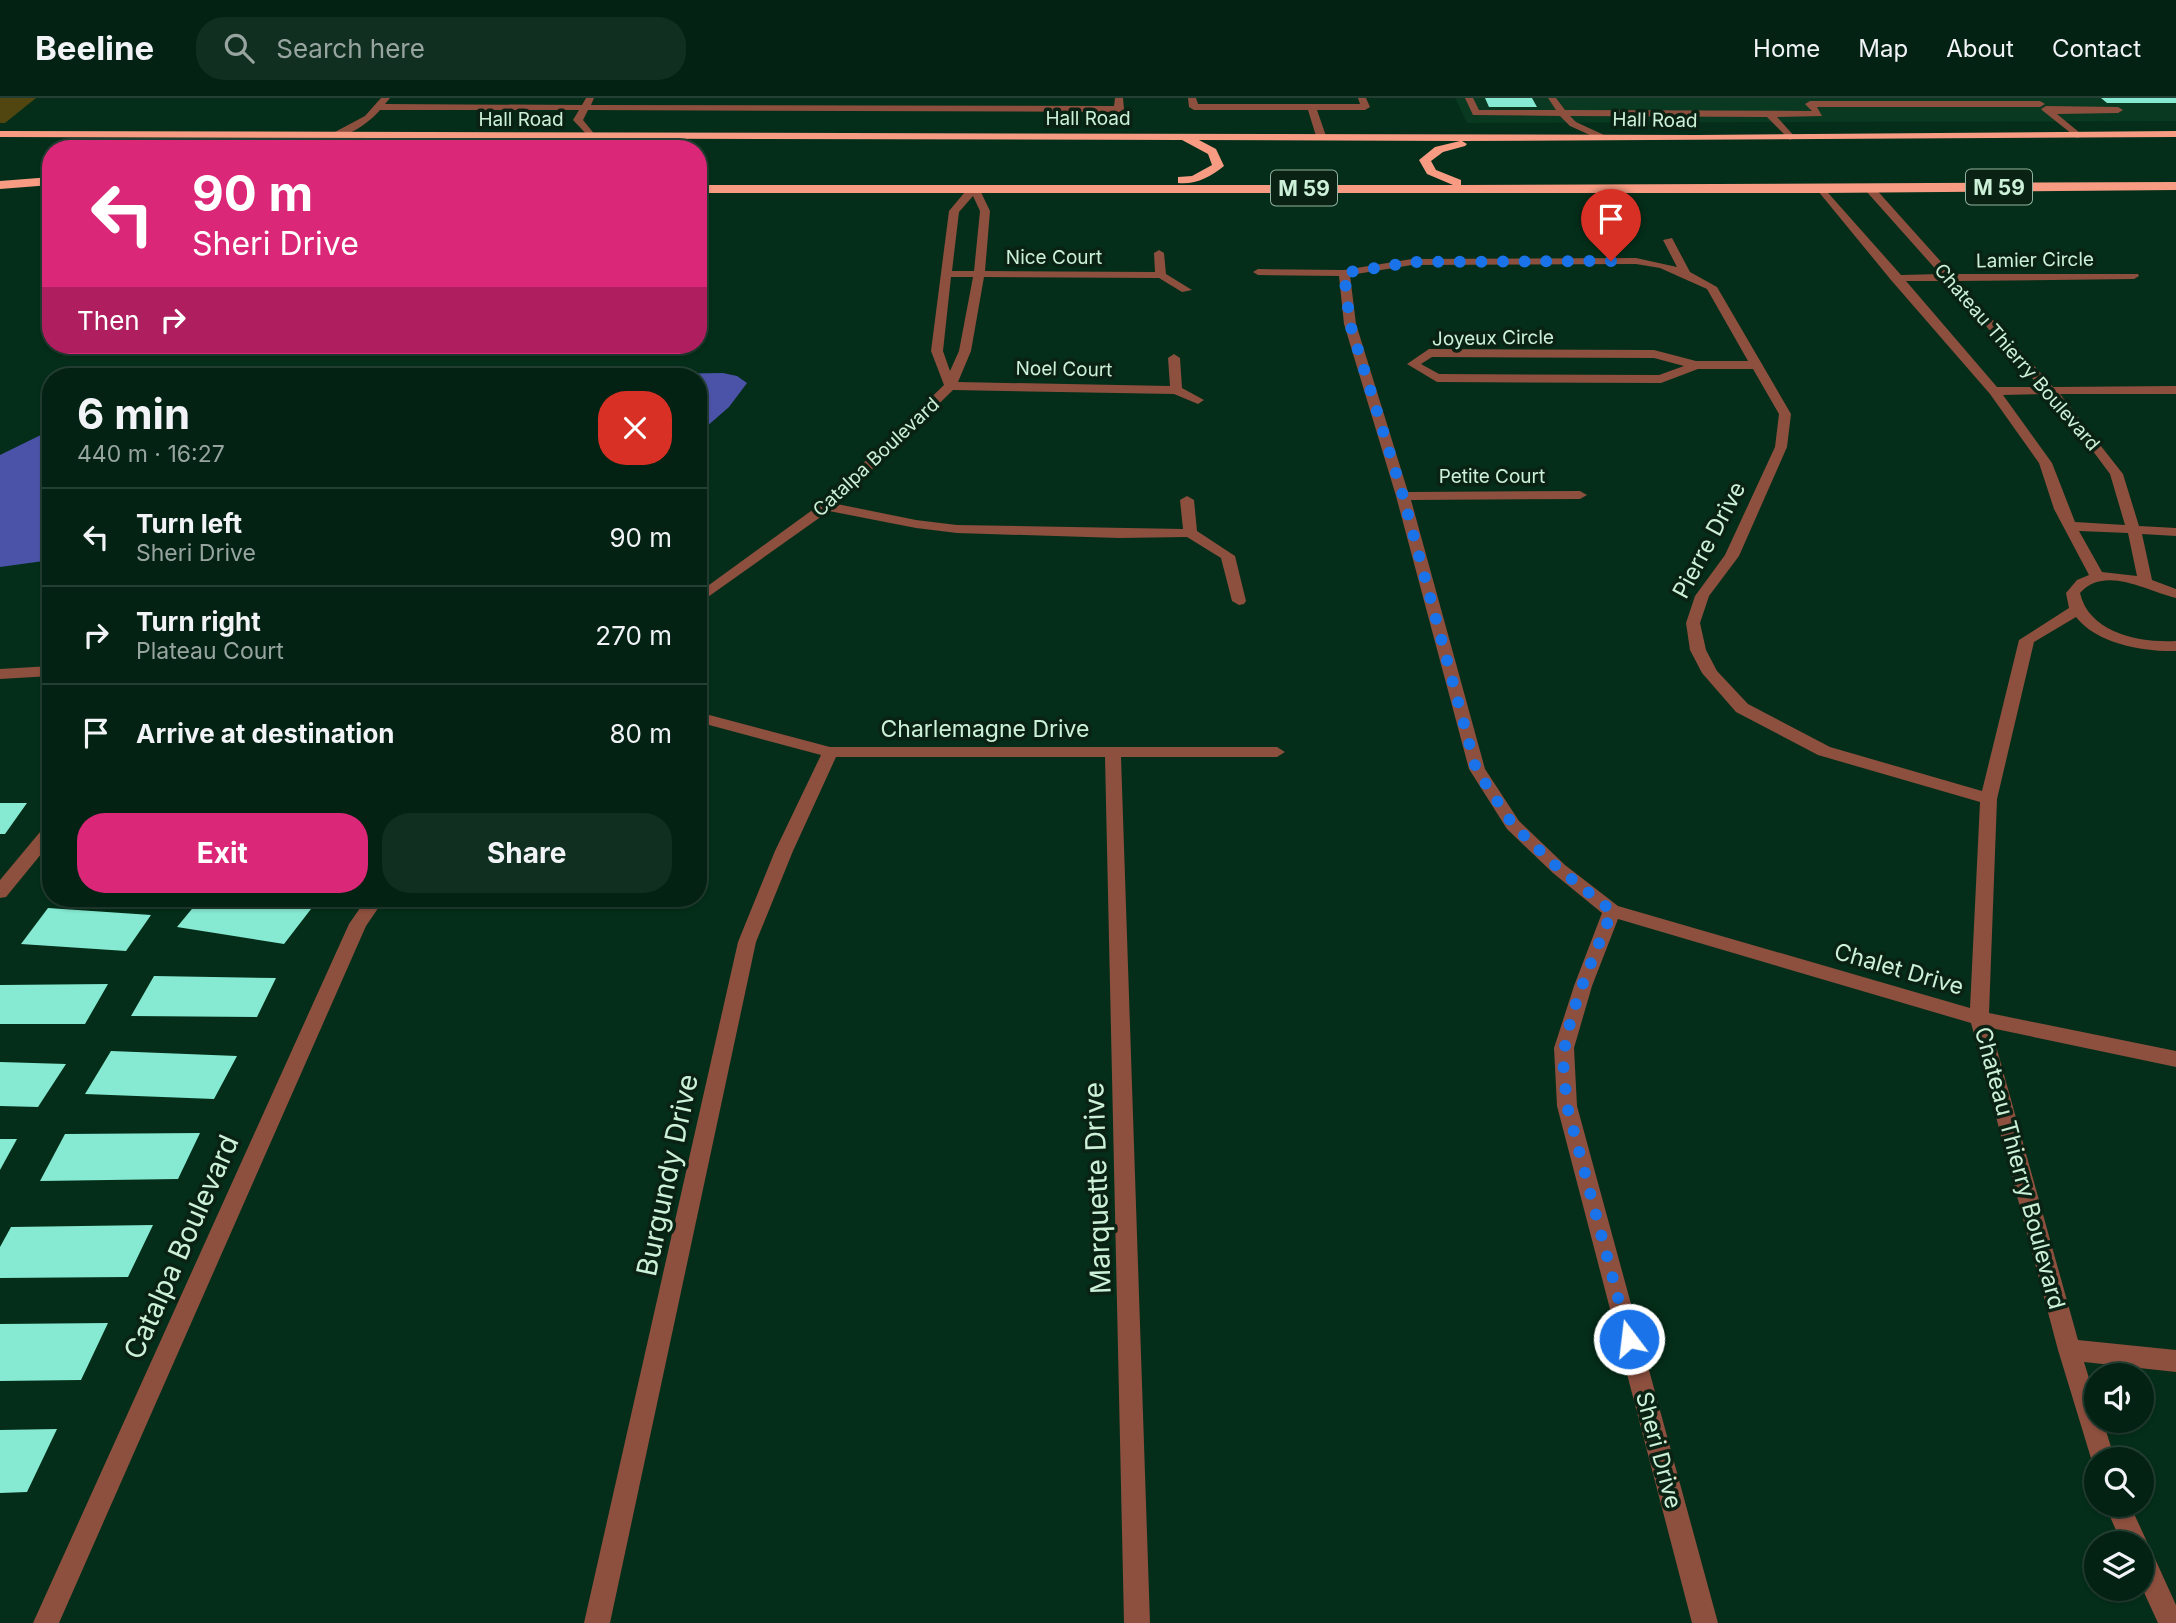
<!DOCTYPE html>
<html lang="en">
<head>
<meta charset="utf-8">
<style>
  :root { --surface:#032213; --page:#112f21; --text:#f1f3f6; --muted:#97a4a0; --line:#243f33; --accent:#db2777 }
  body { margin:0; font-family:Inter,sans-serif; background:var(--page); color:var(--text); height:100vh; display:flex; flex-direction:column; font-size:26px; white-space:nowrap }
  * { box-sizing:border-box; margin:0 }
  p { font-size:23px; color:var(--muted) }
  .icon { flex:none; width:38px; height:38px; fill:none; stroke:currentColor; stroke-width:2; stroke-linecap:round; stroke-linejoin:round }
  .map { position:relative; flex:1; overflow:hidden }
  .sheet { position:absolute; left:42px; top:270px; width:665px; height:539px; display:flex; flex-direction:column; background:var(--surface); border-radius:28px; box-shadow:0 2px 5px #0004,0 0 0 2px var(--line) }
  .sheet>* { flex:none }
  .banner { position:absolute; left:42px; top:42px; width:665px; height:214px; border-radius:28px; box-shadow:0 2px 5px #0004,0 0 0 2px var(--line); background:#db2777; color:#fff; overflow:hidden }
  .fabs { position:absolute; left:2084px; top:1265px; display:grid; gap:14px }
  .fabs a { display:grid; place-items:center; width:70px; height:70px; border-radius:50%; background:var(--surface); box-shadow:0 2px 5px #0004,0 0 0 2px var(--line); font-size:35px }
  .pin { position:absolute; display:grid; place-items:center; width:60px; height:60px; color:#fff; margin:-72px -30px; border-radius:50% 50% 50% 0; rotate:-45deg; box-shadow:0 0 7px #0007 }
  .pin .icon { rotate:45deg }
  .me { position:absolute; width:77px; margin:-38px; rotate:345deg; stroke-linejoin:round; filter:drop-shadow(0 0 5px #0008) }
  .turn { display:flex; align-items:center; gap:24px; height:147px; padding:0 35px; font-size:32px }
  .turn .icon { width:91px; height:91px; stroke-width:2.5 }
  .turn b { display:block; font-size:49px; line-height:60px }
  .then { display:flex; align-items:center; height:66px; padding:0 35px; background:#0003; gap:14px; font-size:26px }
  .round { display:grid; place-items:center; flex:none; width:74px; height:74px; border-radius:28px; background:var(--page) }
  .summary { display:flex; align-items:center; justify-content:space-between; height:119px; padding:0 35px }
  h1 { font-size:42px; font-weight:700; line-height:52px }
  .action { display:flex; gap:14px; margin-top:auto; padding:14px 35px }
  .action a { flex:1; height:80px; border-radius:28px; background:var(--accent); color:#fff; font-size:28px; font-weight:700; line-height:80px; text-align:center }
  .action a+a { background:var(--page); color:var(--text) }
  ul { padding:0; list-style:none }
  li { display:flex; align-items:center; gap:21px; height:98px; padding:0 35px; border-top:2px solid var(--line) }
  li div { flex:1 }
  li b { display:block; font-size:26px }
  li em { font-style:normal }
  header { display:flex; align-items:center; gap:42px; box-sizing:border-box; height:98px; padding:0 35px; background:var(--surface); border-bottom:2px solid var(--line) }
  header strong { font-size:33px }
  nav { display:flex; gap:38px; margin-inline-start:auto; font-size:24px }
  .search { width:490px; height:63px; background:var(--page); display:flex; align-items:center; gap:18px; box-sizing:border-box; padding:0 24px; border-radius:28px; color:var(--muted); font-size:26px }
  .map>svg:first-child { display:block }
</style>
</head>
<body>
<header>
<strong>Beeline</strong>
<div class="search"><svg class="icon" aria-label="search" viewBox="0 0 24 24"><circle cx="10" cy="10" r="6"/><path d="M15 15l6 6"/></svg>Search here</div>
<nav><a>Home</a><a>Map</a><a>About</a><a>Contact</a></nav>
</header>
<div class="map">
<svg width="2176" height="1525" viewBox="0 0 2176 1525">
  <rect width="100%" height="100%" fill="#042e19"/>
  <!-- built -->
  <path fill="#093920" d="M 1455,0 L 2176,0 L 2176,23 L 1467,25 Z"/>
  <!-- green -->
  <path fill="#524610" d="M 0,0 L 36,0 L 5,25 L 0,25 Z"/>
  <!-- water -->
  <path fill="#4b53a8" d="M 476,271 L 596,277 L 723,275 L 737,278 L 747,285 L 729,309 L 698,336 L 698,278 L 458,278 Z
    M 51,332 L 51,462 L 0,469 L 0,357 Z"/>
  <!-- building -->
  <path fill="#86e9d1" d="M 1485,0 L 1532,0 L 1537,9 L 1489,9 Z
    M 2101,0 L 2176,0 L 2176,5 L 2107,5 Z
    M 0,705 L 27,705 L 5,736 L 0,736 Z
    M 201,800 L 240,800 L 311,811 L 284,846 L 177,829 Z
    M 48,810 L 151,817 L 126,853 L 21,846 Z
    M 154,878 L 276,880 L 257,919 L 131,918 Z
    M 108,886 L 85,926 L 0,926 L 0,887 Z
    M 111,953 L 237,958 L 214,1001 L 85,996 Z
    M 0,964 L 66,966 L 38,1009 L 0,1008 Z
    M 200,1035 L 178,1081 L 40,1083 L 65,1036 Z
    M 0,1041 L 17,1041 L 0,1072 Z
    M 153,1127 L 128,1179 L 0,1180 L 0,1149 L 11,1129 Z
    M 108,1225 L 81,1282 L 0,1283 L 0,1226 Z
    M 57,1331 L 27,1394 L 0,1395 L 0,1332 Z"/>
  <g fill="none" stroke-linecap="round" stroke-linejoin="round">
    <!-- minor -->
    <path fill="#8d4f3e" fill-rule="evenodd" d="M 381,0 L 390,0 L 385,6 L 582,7 L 586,0 L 594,0 L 591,7 L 1114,8 L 1115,0 L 1123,0 L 1124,11 L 1119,14 L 588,12 L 583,22 L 596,38 L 591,41 L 573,22 L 579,12 L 380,12 C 370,24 349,39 333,39 L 333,35 L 365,18 Z
      M 1188,0 L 1196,0 L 1198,6 L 1360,6 L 1358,0 L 1366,0 L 1370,9 L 1365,12 L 1317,12 L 1326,38 L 1321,41 L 1316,38 L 1308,12 L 1194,12 L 1189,9 Z
      M 1465,0 L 1473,0 L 1479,12 L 1556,12 L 1548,0 L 1556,0 L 1565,12 L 1812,13 L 1805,6 L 1810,3 L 2040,3 L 2045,6 L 2040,9 L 1817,9 L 1822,18 L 1777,19 L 1795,39 L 1790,42 L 1767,19 L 1570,18 L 1576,24 L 1604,37 L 1604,41 L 1601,42 L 1570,28 L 1560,18 L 1473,17 Z
      M 2046,8 L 2118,9 L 2123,12 L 2118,15 L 2057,16 L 2080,35 L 2080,39 L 2077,40 L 2043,13 L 2041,11 Z
      M 970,88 L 978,88 L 990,113 L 985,173 L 1155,174 L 1154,155 L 1159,152 L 1164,155 L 1166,176 L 1192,192 L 1182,194 L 1159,180 L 984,179 L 971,253 L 958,284 L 1170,288 L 1168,260 L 1174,256 L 1180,260 L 1182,290 L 1204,302 L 1198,306 L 1174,296 L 953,292 L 837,406 L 916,422 L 957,427 L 1183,431 L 1180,402 L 1187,398 L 1194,402 L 1197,433 L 1235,458 L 1246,503 L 1244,506 L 1239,507 L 1232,503 L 1221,460 L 1187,439 L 1119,440 L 957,435 L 916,430 L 829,413 L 698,506 L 698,495 L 822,405 L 944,287 L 931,253 L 949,113 ZM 973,98 L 980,113 L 974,173 L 952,173 L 959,114 ZM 951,179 L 973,179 L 959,253 L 950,273 L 943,253 Z
      M 1822,88 L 1901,177 L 1940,176 L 1866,93 L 1866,89 L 1874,89 L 1952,176 L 2138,176 L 2139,178 L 2134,181 L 1958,183 L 2053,289 L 2176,288 L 2176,296 L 2060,296 L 2123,376 L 2139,428 L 2176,430 L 2176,438 L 2142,436 L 2152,482 L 2176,491 L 2176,500 C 2146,493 2105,467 2080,495 C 2089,535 2140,545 2176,543 L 2176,553 C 2144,554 2097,546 2076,519 L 2034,544 L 1997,701 L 1989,915 L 2176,953 L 2176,969 L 1991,930 L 2078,1242 L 2176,1252 L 2176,1274 L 2084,1264 L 2096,1303 L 2096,1323 L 2103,1323 L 2115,1362 L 2096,1362 L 2096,1371 L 2094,1370 L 2058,1252 L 1971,925 L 1618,821 L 1592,888 L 1574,950 L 1577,1008 L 1718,1525 L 1692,1525 L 1557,1008 L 1554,950 L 1574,888 L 1602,815 L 1553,775 L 1507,731 L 1469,671 L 1396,398 L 1344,226 L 1339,178 L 1258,177 L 1253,174 L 1258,171 L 1344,172 L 1412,161 L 1636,160 L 1677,169 L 1663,142 L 1672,140 L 1690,174 L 1717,189 L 1791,316 L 1787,349 L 1739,458 L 1709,498 L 1700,525 L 1706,552 L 1717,573 L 1748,606 L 1830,649 L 1982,693 L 2019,542 L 2069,510 L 2066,495 L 2077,482 L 2089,477 L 2054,411 L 2039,365 L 1990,296 L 1891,182 L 1818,93 L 1817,91 ZM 1636,166 L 1660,170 L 1707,191 L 1748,263 L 1696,263 L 1654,252 L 1429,251 L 1407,266 L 1437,284 L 1661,285 L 1698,271 L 1753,271 L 1779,316 L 1775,349 L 1725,457 L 1695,498 L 1686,525 L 1690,552 L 1702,575 L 1736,614 L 1818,657 L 1980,704 L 1970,910 L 1618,808 L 1565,767 L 1519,723 L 1485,671 L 1411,402 L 1580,401 L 1587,397 L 1580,393 L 1408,394 L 1356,226 L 1350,177 L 1412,167 ZM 1906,183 L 1946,183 L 2040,289 L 1997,289 ZM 1432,259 L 1654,260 L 1684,268 L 1659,277 L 1439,276 L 1421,266 ZM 2047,296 L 2072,325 L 2110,376 L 2125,427 L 2075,424 L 2052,365 L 2003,297 ZM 2079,433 L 2128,435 L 2137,478 L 2102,474 Z
      M 51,568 L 51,578 L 0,581 L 0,571 Z
      M 698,614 L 830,649 L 1277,649 L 1285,654 L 1277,659 L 1121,659 L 1150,1525 L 1124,1525 L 1105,659 L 836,659 L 793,753 L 756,844 L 610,1525 L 584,1525 L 738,844 L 775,753 L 821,657 L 698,624 Z
      M 51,726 L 51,744 L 6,799 L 0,800 L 0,782 L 45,728 Z
      M 367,800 L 385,800 L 366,828 L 59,1525 L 33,1525 L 349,826 Z
      M 2105,1407 L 2130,1407 L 2148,1446 L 2146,1450 L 2151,1452 L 2176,1507 L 2176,1525 L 2158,1525 L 2142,1490 L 2142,1446 L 2122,1446 Z"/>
    <!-- highway -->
    <path fill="#f79b82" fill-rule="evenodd" d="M 0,33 L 1697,37 L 2176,33 L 2176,39 L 1462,43 L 1467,46 L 1465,48 L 1443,54 L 1431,63 L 1436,72 L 1461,82 L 1461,87 L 2176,84 L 2176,92 L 1822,95 L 698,95 L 698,87 L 1453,87 L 1427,76 L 1419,62 L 1435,49 L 1460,43 L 1199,42 L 1216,51 L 1224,68 C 1211,79 1195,87 1178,85 L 1178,79 L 1192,78 L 1212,67 L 1208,56 L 1182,42 L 0,39 Z
      M 51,79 L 51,87 L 0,91 L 0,83 Z"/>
  </g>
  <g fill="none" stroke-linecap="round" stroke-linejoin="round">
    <!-- route -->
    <path stroke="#1a73e8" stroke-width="12" stroke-dasharray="0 21.6" d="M 1611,163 L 1412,164 L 1344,175 L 1350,226 L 1403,398 L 1476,671 L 1513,727 L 1559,771 L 1612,813 C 1595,857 1573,902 1565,948 C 1561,967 1566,989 1567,1008 L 1629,1241"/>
  </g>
  <g text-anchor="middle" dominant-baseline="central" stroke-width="7" stroke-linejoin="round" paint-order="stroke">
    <!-- far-street labels -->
    <g font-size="19" fill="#ccf1d8" stroke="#0a2214">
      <text x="1088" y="20">Hall Road</text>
      <text x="521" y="21">Hall Road</text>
      <text transform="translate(1655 22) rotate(1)">Hall Road</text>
      <text x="1054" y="159">Nice Court</text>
      <text transform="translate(2035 162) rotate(-1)">Lamier Circle</text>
      <text transform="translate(1493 240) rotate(-1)">Joyeux Circle</text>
      <text transform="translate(2017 259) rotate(49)">Chateau Thierry Boulevard</text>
      <text transform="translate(1064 271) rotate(1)">Noel Court</text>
      <text transform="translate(876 359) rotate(-43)">Catalpa Boulevard</text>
      <text x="1492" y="378">Petite Court</text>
    </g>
    <!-- shield labels -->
    <g fill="#0a2214" stroke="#92b39d" stroke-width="2">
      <rect x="1966" y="71.5" width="66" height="35" rx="5"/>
      <rect x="1271" y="72.5" width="66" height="35" rx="5"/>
    </g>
    <g font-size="21" font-weight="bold" fill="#ccf1d8">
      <text x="1999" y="89">M 59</text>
      <text x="1304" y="90">M 59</text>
    </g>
    <!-- street labels -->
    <g font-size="23" fill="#ccf1d8" stroke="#0a2214">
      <text transform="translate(1709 442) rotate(-62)">Pierre Drive</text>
      <text x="985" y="631">Charlemagne Drive</text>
      <text transform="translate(1899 871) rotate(16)">Chalet Drive</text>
      <text transform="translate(2020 1070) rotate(75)">Chateau Thierry Boulevard</text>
      <text transform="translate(1659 1352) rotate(75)">Sheri Drive</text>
    </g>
    <!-- near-street labels -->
    <g font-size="28" fill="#ccf1d8" stroke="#0a2214">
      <text transform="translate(667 1077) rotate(-78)">Burgundy Drive</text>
      <text transform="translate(1097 1090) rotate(-92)">Marquette Drive</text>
      <text transform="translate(181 1149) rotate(-66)">Catalpa Boulevard</text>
    </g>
  </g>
</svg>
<div class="fabs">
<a><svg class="icon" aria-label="sound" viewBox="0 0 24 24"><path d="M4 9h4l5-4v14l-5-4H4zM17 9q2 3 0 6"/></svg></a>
<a><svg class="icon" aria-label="search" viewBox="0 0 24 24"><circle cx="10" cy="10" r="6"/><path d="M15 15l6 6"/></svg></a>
<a><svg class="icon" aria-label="layers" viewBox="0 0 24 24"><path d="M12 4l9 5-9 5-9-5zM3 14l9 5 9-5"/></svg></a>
</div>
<div class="pin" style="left:1611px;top:163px;background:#d93025"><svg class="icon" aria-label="arrive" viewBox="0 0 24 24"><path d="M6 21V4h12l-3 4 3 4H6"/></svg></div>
<svg class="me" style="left:1629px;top:1241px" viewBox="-20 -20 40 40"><circle r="17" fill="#1a73e8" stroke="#fff" stroke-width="3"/><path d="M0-11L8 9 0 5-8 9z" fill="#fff"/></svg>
<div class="banner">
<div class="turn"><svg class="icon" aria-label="left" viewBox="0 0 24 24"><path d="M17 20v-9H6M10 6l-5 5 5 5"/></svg><div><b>90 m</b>Sheri Drive</div></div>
<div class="then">Then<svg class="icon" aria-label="right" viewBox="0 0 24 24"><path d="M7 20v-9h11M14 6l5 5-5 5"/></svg></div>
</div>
<section class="sheet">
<div class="summary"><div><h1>6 min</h1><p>440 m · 16:27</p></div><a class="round" style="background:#d93025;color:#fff"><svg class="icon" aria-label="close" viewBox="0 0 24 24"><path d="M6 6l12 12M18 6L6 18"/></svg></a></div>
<ul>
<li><svg class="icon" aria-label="left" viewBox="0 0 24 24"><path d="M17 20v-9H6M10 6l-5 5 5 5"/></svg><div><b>Turn left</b><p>Sheri Drive</p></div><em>90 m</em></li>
<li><svg class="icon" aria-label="right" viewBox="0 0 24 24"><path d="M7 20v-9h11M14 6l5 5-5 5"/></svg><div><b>Turn right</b><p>Plateau Court</p></div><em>270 m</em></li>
<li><svg class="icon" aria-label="arrive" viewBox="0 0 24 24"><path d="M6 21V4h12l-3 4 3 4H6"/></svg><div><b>Arrive at destination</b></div><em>80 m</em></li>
</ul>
<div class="action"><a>Exit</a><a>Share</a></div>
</section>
</div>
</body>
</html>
